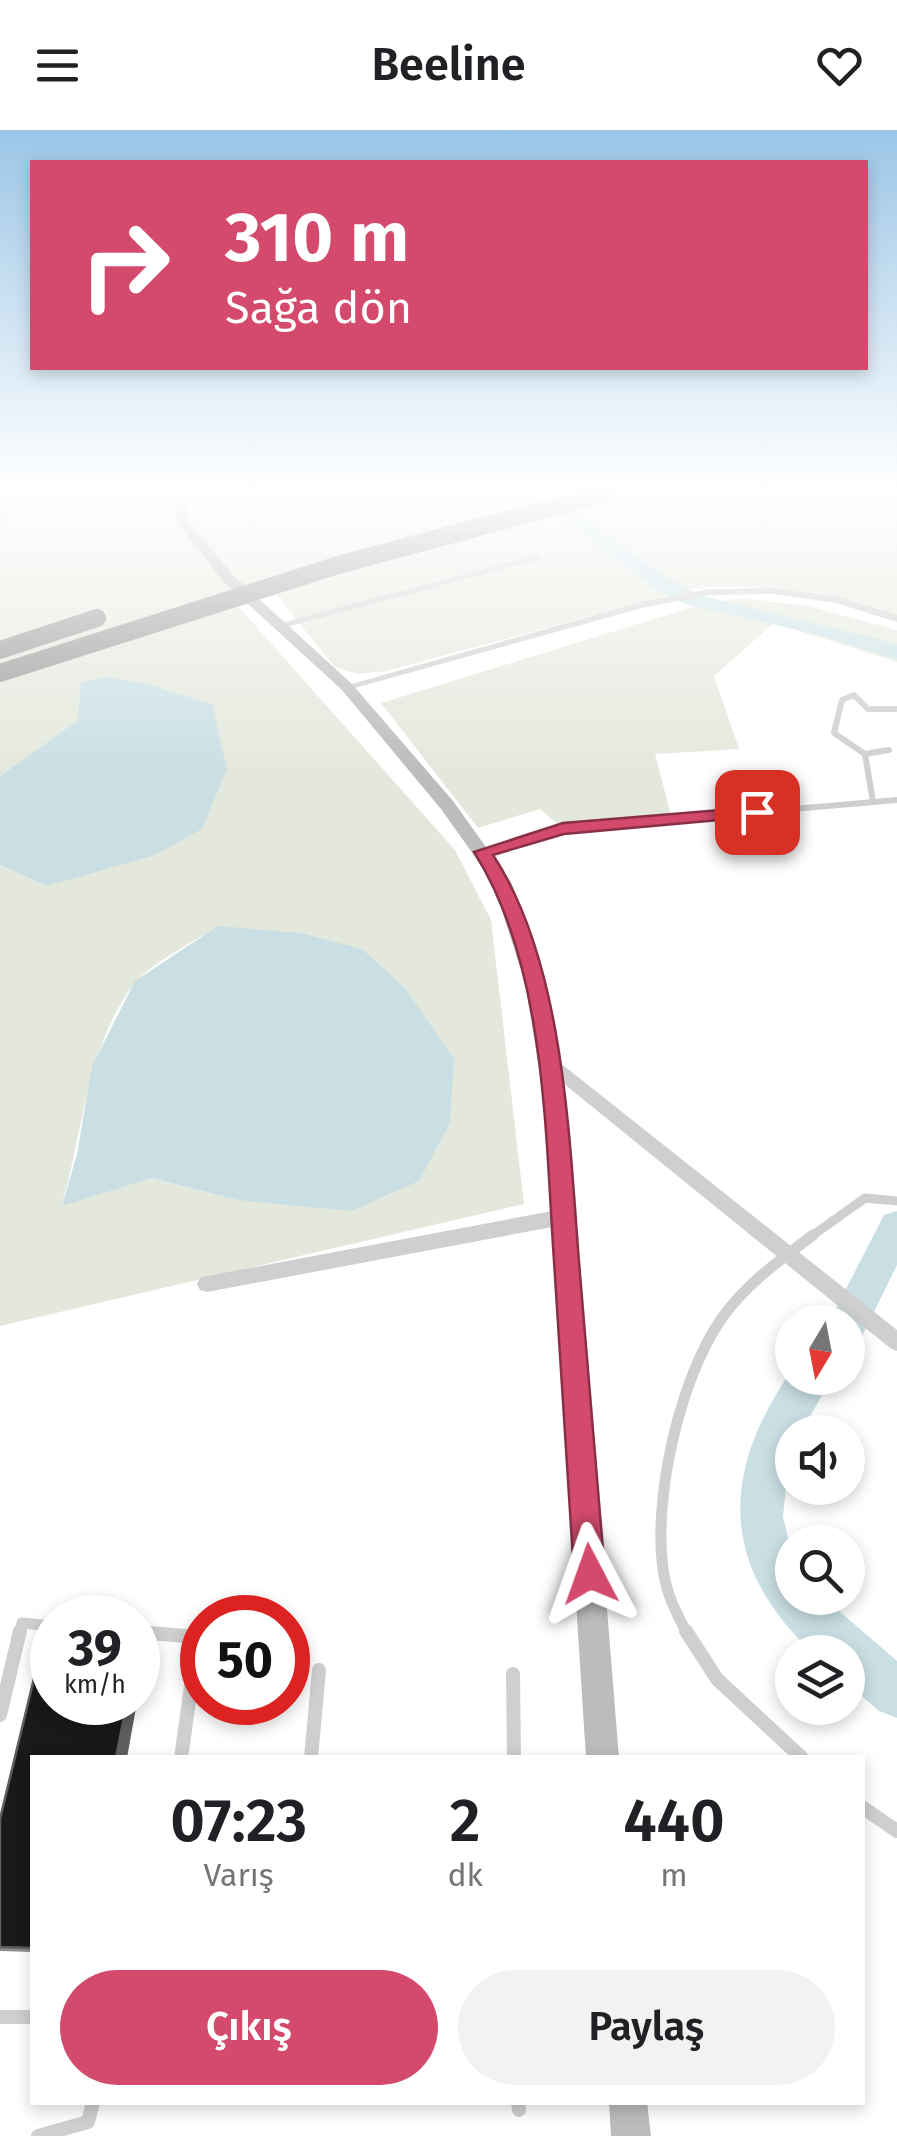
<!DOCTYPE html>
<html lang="tr">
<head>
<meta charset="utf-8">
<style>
  :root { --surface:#fff; --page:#f2f2f2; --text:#202124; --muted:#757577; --accent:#d34a6d }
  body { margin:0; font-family:"Fira Sans",sans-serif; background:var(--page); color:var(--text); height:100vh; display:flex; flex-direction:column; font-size:38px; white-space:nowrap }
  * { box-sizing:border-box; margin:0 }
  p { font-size:32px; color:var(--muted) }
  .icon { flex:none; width:55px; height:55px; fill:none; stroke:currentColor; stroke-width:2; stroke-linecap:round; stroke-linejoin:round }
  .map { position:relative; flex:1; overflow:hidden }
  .sheet { position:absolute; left:30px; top:1625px; width:835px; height:350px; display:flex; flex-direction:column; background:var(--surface); border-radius:0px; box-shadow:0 5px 15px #0003 }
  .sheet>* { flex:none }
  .guide { position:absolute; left:30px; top:30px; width:838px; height:210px; border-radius:0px; box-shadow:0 5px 15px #0003; background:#d34a6d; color:#fff; overflow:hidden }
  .needle { width:65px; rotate:190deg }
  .tools { position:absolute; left:775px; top:1175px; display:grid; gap:20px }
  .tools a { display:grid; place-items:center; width:90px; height:90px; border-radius:50%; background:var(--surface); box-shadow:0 5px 15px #0003; font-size:50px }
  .speed { position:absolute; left:30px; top:1465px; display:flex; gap:20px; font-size:50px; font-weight:700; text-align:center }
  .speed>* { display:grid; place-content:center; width:130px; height:130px; border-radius:50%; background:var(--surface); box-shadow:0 5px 15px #0003; line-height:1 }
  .speed small { font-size:25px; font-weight:400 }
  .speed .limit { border:15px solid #d22; background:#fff; color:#111 }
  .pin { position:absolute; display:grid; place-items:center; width:85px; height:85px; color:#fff; margin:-42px; border-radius:20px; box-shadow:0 5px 15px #0006 }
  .me { position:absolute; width:110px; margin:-55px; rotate:356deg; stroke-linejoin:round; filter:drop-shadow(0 0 8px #0008) }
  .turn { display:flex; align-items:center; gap:35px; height:210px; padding:0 30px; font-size:45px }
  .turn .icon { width:130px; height:130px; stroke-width:2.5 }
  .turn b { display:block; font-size:70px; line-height:85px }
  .eta { display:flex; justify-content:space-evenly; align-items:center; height:170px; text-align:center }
  .eta b { font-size:60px; font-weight:600; line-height:70px }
  .primary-button { display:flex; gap:20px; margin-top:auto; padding:20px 30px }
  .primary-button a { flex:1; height:115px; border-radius:60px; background:var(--accent); color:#fff; font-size:40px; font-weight:600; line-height:115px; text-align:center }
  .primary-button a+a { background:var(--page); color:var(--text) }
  header { display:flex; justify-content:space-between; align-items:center; height:130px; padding:0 30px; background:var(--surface); font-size:45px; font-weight:600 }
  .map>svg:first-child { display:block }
</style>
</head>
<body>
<header><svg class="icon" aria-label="menu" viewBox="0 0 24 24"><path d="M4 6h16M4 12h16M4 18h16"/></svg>Beeline<svg class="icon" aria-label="heart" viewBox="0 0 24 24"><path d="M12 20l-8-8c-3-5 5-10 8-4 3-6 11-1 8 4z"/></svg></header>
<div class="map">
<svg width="897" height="2006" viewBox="0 0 897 2006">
  <rect width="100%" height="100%" fill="#fff"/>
  <!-- green -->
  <path fill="#e4e8dc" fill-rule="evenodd" d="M 0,361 L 897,361 L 897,488 C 822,464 772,452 692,459 L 386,541 L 358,544 L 335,537 L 273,461 L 235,473 L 455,720 L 491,790 L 524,1074 L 0,1196 L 0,735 L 47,756 L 78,590 L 0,646 ZM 218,796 L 237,1070 L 152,1048 L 62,1075 C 83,1002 87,915 134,854 C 149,834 196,811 218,796 Z
    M 741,468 L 808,476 L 897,500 L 897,532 L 774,493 L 714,546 L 739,619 L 655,624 L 671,685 L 559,695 L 540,679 L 478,698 L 381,573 L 693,477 Z"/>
  <!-- water -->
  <path fill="#c9dfe4" d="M 105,547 L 144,553 L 212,574 L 227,639 L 202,699 L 155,725 L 47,756 L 0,735 L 0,646 L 78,590 L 81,552 Z
    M 218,796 L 300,803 L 362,819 L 405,858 L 454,929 L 450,993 L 419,1051 L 351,1081 L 237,1070 L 152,1048 L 62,1076 L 77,1024 L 92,936 L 135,851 Z"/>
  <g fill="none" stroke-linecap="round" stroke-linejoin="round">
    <!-- river -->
    <path fill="#c9dfe4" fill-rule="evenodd" d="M 507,361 L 536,361 L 569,375 L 667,448 L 700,465 L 889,512 L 897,515 L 897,529 L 811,503 L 685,474 L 653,457 L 556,383 Z
      M 897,1081 L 897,1135 L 862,1206 L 848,1211 L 848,1192 L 829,1192 L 884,1085 Z
      M 792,1240 L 792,1248 L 832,1248 L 801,1302 L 792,1302 L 783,1386 L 792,1427 L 792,1468 L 824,1468 L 897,1531 L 897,1588 L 879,1581 L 848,1554 L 848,1522 L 812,1522 C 719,1435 721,1341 792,1240 Z"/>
    <!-- path -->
    <path stroke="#c9c9c9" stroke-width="2.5" stroke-dasharray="2.5 2.5" stroke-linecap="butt" d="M 612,382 L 715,361"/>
    <!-- service-far4 -->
    <path stroke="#cfcfcf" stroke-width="5" d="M 280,496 L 538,427"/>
    <!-- service-far3 -->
    <path stroke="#cfcfcf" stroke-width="6" d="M 865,624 L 889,620
      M 873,672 L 865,624 L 834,603 L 842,570 L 854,565 L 868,579 L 897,579
      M 483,722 L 563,699 L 897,670"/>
    <!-- service-far2 -->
    <path stroke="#cfcfcf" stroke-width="9" d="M 809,1108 L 865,1068 L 897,1071"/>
    <!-- service-far1 -->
    <path stroke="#cfcfcf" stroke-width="11" d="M 138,1502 L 154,1503
      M 20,1503 L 22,1493 L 52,1496
      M 687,1503 C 676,1483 666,1463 663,1439 C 653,1367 680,1247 722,1188 C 745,1155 781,1129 813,1105"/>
    <!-- service -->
    <path stroke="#cfcfcf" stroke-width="14" d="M 686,1501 L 717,1549 L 802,1628
      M 138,1502 L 198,1507 L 181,1628
      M 513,1544 L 514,1628
      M 0,1585 L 20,1501
      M 311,1628 L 319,1540
      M 862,1677 L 897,1701
      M 0,1887 L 32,1887
      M 518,1972 L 519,1980
      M 38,2006 L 88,1992 L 93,1972"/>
    <!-- minor -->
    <path fill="#cfcfcf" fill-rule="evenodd" d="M 11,361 L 21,361 L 5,393 L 0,396 L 0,384 Z
      M 773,458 L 838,467 L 897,485 L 897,492 L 836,473 L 773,464 L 709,465 L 646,477 L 351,559 L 341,557 L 645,471 L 709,459 Z
      M 548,926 L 554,928 L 897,1200 L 897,1221 L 890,1218 L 542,936 L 540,932 L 542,928 Z
      M 563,1079 L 570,1082 L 572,1087 L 570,1092 L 563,1095 L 207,1162 L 200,1160 L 197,1154 L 200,1148 L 207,1146 Z"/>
    <!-- secondary -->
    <path fill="#bcbcbc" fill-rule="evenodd" d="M 172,361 L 184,361 L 188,391 L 233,445 L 352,554 L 453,671 L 511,752 L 545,853 L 566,969 L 619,1628 L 586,1628 L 544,969 L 525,853 L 493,752 L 441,679 L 342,560 L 223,451 L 176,391 Z
      M 609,1972 L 647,1972 L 651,2006 L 611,2006 Z"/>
    <!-- motorway-bridge -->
    <path stroke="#999" stroke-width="18" d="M 0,520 L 97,488
      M 0,543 L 338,435 L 606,363"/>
  </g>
  <!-- wall -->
  <path fill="#8c8c8c" d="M 32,1628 L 32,1822 L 0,1821 L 0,1689 Z"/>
  <!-- shaded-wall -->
  <path fill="#5e5e5e" d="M 140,1506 L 148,1517 L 138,1571 L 138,1517 Z
    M 127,1572 L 137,1572 L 127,1628 L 116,1628 Z"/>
  <!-- building -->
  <path fill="#191919" stroke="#5e5e5e" stroke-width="2.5" d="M 45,1503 L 52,1504 L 52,1572 L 127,1572 L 116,1628 L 32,1628 L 32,1818 L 0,1817 L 0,1689 Z"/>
  <!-- sky -->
  <linearGradient id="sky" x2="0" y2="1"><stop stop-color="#9bc5e6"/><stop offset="0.56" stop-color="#fff"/><stop offset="1" stop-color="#fff" stop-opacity="0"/></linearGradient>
  <rect width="897" height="642" fill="url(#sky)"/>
  <!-- route -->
  <path fill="#d34a6d" stroke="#893047" stroke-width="2.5" d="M 757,677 L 766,682 L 763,686 L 564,704 L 493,725 C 564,833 569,1005 579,1132 C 587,1236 596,1340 605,1444 L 600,1454 L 590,1459 L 579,1454 L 574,1444 C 568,1339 561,1235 554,1131 C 545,1001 546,835 474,722 L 563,693 Z"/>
</svg>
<div class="tools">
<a><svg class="needle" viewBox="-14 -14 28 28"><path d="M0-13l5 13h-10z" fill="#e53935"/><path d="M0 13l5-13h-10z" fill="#757577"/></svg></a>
<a><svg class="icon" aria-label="sound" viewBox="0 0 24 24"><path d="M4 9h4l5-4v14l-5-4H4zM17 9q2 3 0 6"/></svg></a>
<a><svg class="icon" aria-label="search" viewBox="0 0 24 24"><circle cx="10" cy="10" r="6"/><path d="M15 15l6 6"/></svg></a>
<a><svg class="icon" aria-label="layers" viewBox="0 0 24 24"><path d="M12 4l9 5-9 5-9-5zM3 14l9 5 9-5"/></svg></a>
</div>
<div class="speed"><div>39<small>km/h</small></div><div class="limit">50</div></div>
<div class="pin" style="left:757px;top:682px;background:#d93025"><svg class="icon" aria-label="arrive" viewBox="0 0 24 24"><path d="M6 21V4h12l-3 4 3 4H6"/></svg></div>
<svg class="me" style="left:590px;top:1444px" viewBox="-20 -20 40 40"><path d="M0-17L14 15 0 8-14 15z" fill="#d34a6d" stroke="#fff" stroke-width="4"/></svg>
<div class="guide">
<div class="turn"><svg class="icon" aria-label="right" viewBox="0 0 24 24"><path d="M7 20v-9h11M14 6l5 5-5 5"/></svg><div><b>310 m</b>Sağa dön</div></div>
</div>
<section class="sheet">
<div class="eta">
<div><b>07:23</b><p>Varış</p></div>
<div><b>2</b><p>dk</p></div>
<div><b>440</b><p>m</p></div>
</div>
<div class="primary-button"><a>Çıkış</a><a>Paylaş</a></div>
</section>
</div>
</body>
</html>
